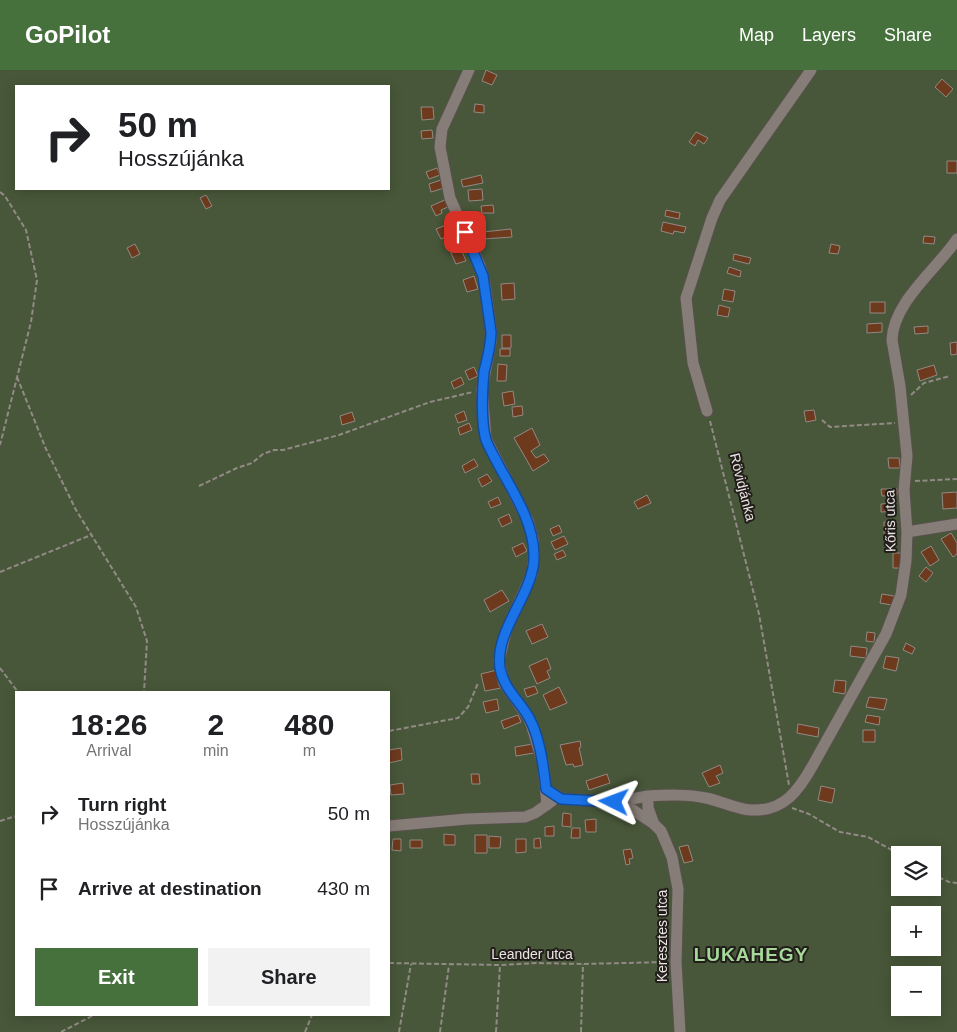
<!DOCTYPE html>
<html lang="en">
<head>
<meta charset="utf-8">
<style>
  :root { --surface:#fff; --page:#f2f2f2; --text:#202124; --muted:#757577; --accent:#46713d }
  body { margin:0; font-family:Helvetica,sans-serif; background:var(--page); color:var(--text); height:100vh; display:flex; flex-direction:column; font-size:19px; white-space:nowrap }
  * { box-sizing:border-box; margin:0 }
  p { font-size:16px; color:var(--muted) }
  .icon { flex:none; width:28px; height:28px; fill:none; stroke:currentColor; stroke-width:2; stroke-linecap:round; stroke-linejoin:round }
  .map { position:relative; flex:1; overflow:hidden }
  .drawer { position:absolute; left:15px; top:621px; width:375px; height:325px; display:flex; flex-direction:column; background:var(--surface); border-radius:0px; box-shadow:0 2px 12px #0003 }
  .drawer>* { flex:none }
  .banner { position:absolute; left:15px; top:15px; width:375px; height:105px; border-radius:0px; box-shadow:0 2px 12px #0003; background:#fff; color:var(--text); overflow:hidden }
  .fabs { position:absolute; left:891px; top:776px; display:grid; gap:10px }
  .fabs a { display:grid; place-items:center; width:50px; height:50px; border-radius:0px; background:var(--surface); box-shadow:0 2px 12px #0003; font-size:25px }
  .pin { position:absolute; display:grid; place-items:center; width:42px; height:42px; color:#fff; margin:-21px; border-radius:10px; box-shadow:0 2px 8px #0006 }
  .me { position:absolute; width:55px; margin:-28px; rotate:273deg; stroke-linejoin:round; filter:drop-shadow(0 0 4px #0008) }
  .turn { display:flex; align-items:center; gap:18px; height:105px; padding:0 20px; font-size:22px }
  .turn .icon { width:65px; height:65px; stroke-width:2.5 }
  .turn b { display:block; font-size:35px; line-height:42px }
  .eta { display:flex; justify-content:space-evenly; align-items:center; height:85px; text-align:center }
  .eta b { font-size:30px; font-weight:700; line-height:35px }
  .button { display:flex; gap:10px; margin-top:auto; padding:10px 20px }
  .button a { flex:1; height:58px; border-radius:0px; background:var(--accent); color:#fff; font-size:20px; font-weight:700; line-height:58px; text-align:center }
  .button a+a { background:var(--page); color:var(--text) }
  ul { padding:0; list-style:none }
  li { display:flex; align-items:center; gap:15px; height:75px; padding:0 20px }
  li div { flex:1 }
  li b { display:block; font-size:19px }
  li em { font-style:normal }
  header { display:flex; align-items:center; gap:30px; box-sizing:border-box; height:70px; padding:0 25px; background:var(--accent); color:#fff }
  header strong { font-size:24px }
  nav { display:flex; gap:28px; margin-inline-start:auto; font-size:18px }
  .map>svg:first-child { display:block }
</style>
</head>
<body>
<header>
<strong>GoPilot</strong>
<nav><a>Map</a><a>Layers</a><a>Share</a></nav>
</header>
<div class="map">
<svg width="957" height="962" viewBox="0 0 957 962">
  <rect width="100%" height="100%" fill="#3d3530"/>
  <!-- green -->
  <path fill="#485739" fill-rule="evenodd" d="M 0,0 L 957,0 L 957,962 L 0,962 ZM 16,16 L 389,16 L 389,119 L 16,119 ZM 16,622 L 389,622 L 389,945 L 16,945 ZM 900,785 L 932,785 L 932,818 L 900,818 ZM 900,845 L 932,845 L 932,878 L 900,878 ZM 900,905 L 932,905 L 932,938 L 900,938 Z"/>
  <!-- building -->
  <path fill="#6e3a1e" stroke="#938984" d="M 486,0 L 497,5 L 492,15 L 482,11 Z
    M 942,9 L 953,19 L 946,27 L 935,17 Z
    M 475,34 L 484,35 L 484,43 L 474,42 Z
    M 421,37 L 433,37 L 434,49 L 422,50 Z
    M 432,60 L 433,68 L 422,69 L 421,61 Z
    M 696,62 L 708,68 L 704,74 L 698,70 L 695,76 L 689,72 Z
    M 947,91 L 957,91 L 957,103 L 947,103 Z
    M 437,98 L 440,105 L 429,109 L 426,102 Z
    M 481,105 L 483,113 L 463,117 L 461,110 Z
    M 441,110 L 444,118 L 431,122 L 429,114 Z
    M 482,119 L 483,130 L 469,131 L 468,120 Z
    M 206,125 L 212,136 L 206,139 L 200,128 Z
    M 447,129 L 450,136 L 441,140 L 442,143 L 436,146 L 431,136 Z
    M 493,135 L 494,143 L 482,143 L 481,136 Z
    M 666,140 L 680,143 L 679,149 L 665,146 Z
    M 663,152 L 686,157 L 684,163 L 674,161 L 673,164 L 661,161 Z
    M 446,155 L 450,165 L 441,169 L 436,159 Z
    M 511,159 L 512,167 L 483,169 L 483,162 Z
    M 924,166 L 935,167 L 934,174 L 923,173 Z
    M 461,168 L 463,174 L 451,178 L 448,172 Z
    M 135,174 L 140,184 L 132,188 L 127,178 Z
    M 831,174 L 840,176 L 838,184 L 829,183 Z
    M 461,179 L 466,191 L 456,194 L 451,183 Z
    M 734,184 L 751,188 L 749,194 L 733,190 Z
    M 729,197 L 741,201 L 740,207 L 727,203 Z
    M 474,206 L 478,219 L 467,222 L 463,210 Z
    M 514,213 L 515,229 L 502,230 L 501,214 Z
    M 724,219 L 735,221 L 733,232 L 722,230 Z
    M 870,232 L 885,232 L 885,243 L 870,243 Z
    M 719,235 L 730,238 L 728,247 L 717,245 Z
    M 882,253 L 882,262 L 867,263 L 867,254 Z
    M 928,256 L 928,263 L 915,264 L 914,257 Z
    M 502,265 L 511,265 L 511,278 L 502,278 Z
    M 957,272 L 957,284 L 951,285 L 950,273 Z
    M 500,279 L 510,279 L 510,286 L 500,286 Z
    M 498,294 L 507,295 L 506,311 L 497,311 Z
    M 934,295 L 937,305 L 920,311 L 917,300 Z
    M 474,297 L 478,306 L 469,310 L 465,301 Z
    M 461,307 L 464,314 L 454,319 L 451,312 Z
    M 513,321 L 515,334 L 504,336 L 502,323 Z
    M 522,336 L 523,345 L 513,347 L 512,337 Z
    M 814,340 L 816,350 L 806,352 L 804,341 Z
    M 464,341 L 467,350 L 458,353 L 455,345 Z
    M 352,342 L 355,351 L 342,355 L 340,346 Z
    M 469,353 L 472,360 L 460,365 L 458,358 Z
    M 532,358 L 540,375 L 531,381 L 536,388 L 544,384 L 549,391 L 533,401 L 514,368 Z
    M 888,388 L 899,388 L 900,398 L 889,398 Z
    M 474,389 L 478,396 L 465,403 L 462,396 Z
    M 487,404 L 492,411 L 482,417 L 478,409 Z
    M 881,419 L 897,419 L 897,425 L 882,426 Z
    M 957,422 L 957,438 L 943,439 L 942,423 Z
    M 647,425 L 651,433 L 638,439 L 634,432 Z
    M 498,427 L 501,434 L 491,438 L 488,432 Z
    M 895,433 L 895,441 L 881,442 L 881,434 Z
    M 509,444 L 512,452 L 502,457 L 498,449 Z
    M 884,452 L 897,452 L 896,457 L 895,457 L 895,469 L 884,469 Z
    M 559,455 L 562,462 L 553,466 L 550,459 Z
    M 951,463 L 957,473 L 957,484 L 953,487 L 941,469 Z
    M 564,466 L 568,474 L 555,480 L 551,472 Z
    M 523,473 L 527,481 L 516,487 L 512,478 Z
    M 931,476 L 939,490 L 930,496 L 921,482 Z
    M 563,480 L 566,486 L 557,490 L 554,484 Z
    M 893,483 L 903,483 L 903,498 L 893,498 Z
    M 926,497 L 933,503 L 926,512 L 919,506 Z
    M 502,520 L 509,531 L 490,542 L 484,530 Z
    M 882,524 L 894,526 L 892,535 L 880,533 Z
    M 542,554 L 548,567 L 532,574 L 526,561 Z
    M 867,562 L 875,563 L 874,572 L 866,571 Z
    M 906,573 L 915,578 L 912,584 L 903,580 Z
    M 851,576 L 867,578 L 866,588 L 850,586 Z
    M 886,586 L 899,588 L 896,601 L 883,598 Z
    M 547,588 L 551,599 L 547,601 L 550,608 L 537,614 L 529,596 Z
    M 497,600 L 501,618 L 485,621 L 481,604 Z
    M 835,610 L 846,611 L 845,624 L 833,622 Z
    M 535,616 L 538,623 L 527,627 L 524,619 Z
    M 559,617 L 567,633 L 550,640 L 543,625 Z
    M 869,627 L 887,629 L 884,640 L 866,637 Z
    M 497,629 L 499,640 L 486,643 L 483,632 Z
    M 518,645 L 521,652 L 504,659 L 501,651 Z
    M 867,645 L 880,647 L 879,655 L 865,652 Z
    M 798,654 L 819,658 L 818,667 L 797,663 Z
    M 863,660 L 875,660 L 875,672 L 863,672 Z
    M 580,671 L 581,677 L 579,678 L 583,695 L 574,697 L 573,694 L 566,695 L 560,675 Z
    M 533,674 L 534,683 L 516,686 L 515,677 Z
    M 401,678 L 402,690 L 389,693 L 389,680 Z
    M 720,695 L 723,703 L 716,706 L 720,713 L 709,717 L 702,703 Z
    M 471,704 L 479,704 L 480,714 L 472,714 Z
    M 607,704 L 610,713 L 589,720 L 586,711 Z
    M 403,713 L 404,724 L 391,725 L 390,715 Z
    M 821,716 L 835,719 L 832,733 L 818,730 Z
    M 563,743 L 571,744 L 571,757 L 562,756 Z
    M 596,749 L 596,762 L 586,762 L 585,750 Z
    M 554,756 L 554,766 L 545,766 L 545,757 Z
    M 572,758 L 580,758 L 580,768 L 571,768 Z
    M 444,764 L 455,765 L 455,775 L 444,775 Z
    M 475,765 L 487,765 L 487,783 L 475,783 Z
    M 489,766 L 501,767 L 500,778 L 489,778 Z
    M 540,768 L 541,778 L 534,778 L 534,769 Z
    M 393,769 L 401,769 L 401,781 L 392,780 Z
    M 516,769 L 526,769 L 526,782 L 516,783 Z
    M 410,770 L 422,770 L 422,778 L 410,778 Z
    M 688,775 L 693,791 L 684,793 L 679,777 Z
    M 631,779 L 633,788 L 629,789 L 630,794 L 626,795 L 623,780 Z"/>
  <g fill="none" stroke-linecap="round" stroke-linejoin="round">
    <!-- street casing -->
    <g stroke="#58514d" stroke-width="13">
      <path id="street" d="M 469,0 L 442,59 L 440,77 L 450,128 L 480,196 L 485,215 L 491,261 L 491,271 L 482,319 L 486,369 L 528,451 L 533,469 L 534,486 L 532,504 L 506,561 L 499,591 L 504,613 L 528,647 L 531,654 L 543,693 L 547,735
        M 707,341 L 693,293 L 686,228 L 712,148 L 720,130 L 811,0
        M 907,462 L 957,454
        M 546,719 L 561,729 L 614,732 L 633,740 L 654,754 L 661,761 L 672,787 L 678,819 L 676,892 L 680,962
        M 614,732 L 648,726
        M 654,754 L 648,738 L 648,726 C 667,725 687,724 706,728 C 721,731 736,739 751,740 C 784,742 799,720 813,695 L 886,564 L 901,525 L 906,491 L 907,462 L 904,420 L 907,386 L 900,316 L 892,270 C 893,232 937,199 957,169
        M 389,756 L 467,749 L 525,747 L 535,743 L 552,731"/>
    </g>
    <!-- path -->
    <path stroke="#918a85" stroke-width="2" stroke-dasharray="5 2.5" stroke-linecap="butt" d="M 0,122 L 5,126 L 26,160 L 37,210 L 31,252 L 0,375
      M 17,307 L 46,379 L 76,440 L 136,537 L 147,571 L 144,622
      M 911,325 L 924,313 L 950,306
      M 822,350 L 830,357 L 895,353
      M 710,351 L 759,544 L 789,715
      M 915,411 L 957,409
      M 199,416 L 237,398 L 252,393 L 263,384 L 274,380 L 283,380 L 339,365 L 430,332 L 473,322
      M 0,502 L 91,465
      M 0,598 L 18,622
      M 389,661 L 458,648 L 468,637 L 478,613
      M 792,738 L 809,744 L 840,762 L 868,767 L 901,785
      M 0,751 L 16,746
      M 932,804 L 949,812 L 957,813
      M 389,893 L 500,895 L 538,893 L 583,894 L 666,892
      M 61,962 L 94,945
      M 305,962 L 312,945
      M 399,962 L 411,894
      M 440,962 L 449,895
      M 496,962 L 500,895
      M 581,962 L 583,894"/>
    <!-- street -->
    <use href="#street" stroke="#877d78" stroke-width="11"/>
  </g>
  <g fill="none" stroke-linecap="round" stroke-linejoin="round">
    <!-- route casing -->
    <g stroke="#114b97" stroke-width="12">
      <path id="route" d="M 465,162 L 483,206 L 491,262 C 491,276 487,289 484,302 C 482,320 481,353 486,370 C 489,378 494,386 498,394 C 513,422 533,451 534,484 C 536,522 494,559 500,598 C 504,619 518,629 528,646 C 539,664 544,699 546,719 L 561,729 L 614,732"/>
    </g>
    <!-- route -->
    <use href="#route" stroke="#1a73e8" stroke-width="9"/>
  </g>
  <g text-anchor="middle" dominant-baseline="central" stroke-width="4" stroke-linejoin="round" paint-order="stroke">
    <!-- street labels -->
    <g font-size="14" fill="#ece6e3" stroke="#211d1b">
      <text transform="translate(743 417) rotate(76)">Rövidjánka</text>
      <text transform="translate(890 451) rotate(-91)">Kőris utca</text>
      <text transform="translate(662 866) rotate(-90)">Keresztes utca</text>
      <text x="532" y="884">Leander utca</text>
    </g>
    <!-- district labels -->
    <g font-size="19" font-weight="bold" letter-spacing="1" fill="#a6d89a" stroke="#211d1b">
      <text x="751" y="884">LUKAHEGY</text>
    </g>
  </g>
</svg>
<div class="fabs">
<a><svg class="icon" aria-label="layers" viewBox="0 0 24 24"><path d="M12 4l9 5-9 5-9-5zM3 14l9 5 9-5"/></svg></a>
<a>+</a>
<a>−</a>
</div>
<div class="pin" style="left:465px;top:162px;background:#d93025"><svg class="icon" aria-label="arrive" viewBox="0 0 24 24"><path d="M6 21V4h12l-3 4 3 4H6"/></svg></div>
<svg class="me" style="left:614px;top:732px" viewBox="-20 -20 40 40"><path d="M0-17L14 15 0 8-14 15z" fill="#1a73e8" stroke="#fff" stroke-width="4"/></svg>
<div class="banner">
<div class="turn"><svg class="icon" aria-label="right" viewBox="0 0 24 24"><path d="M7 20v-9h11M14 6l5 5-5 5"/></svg><div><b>50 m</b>Hosszújánka</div></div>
</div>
<section class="drawer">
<div class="eta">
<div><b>18:26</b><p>Arrival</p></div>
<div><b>2</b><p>min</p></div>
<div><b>480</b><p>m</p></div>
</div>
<ul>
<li><svg class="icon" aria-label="right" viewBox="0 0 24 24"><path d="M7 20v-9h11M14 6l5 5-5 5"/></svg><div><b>Turn right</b><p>Hosszújánka</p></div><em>50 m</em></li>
<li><svg class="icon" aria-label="arrive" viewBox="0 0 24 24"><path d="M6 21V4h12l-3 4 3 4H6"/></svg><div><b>Arrive at destination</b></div><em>430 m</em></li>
</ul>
<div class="button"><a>Exit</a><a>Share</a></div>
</section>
</div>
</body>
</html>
